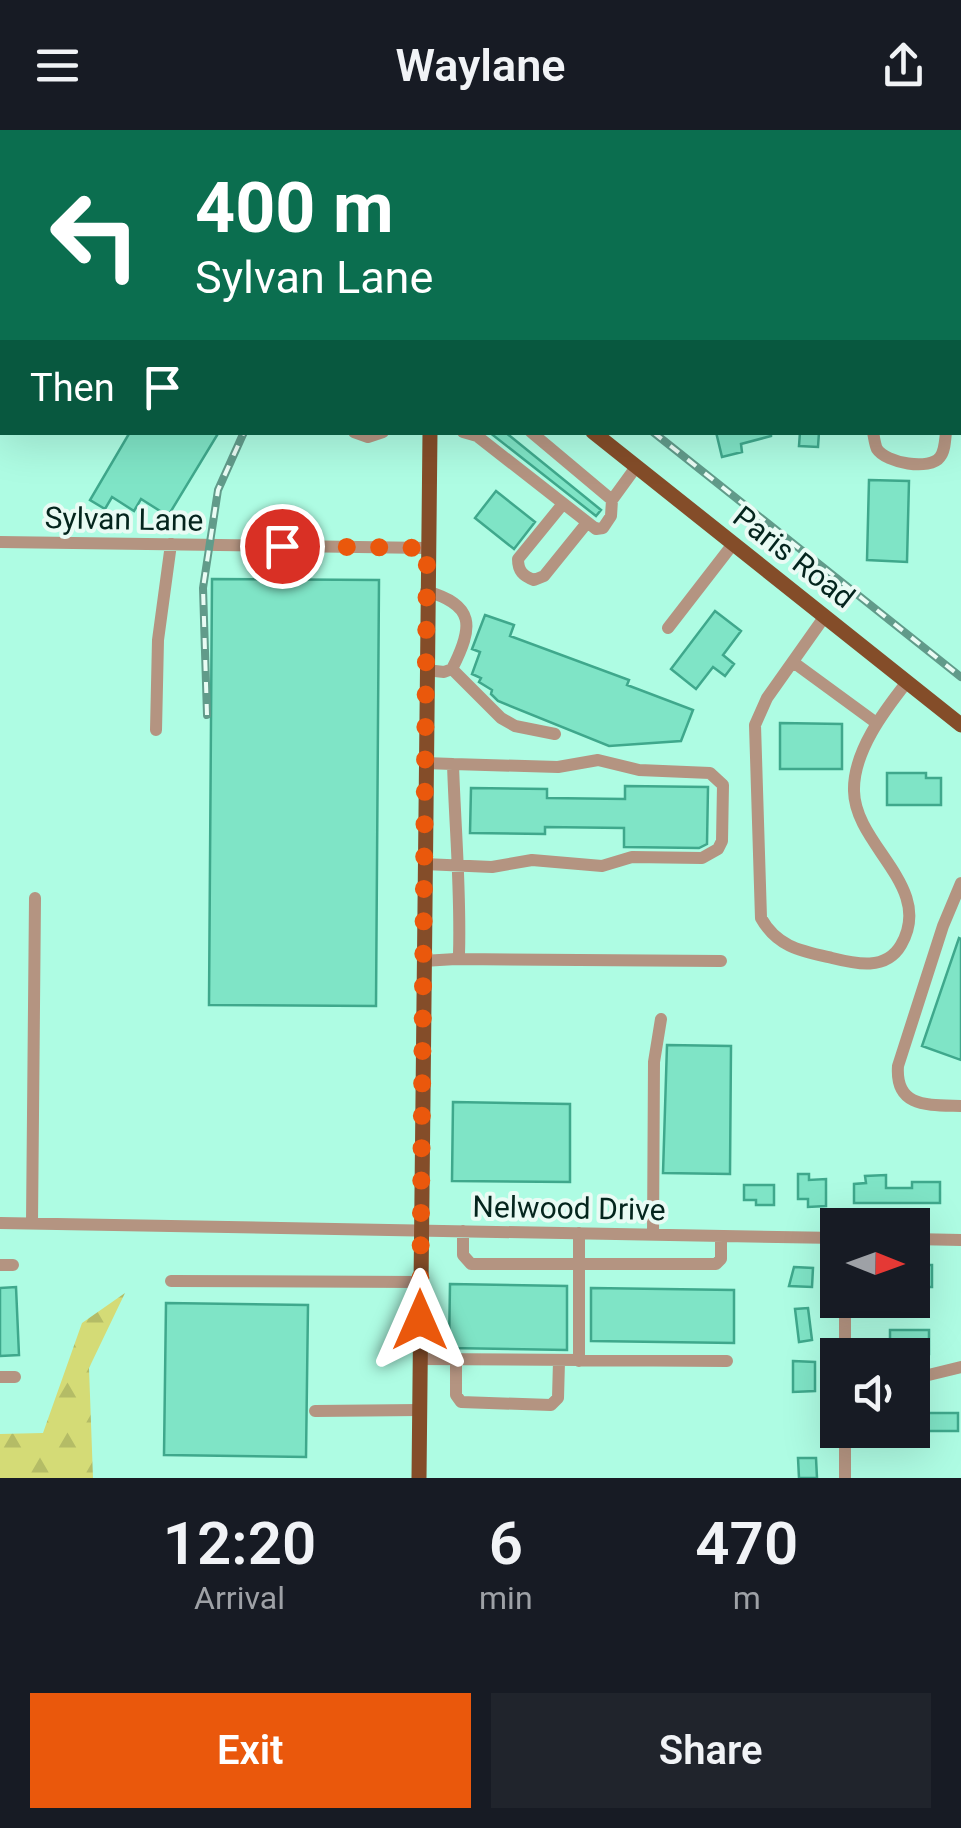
<!DOCTYPE html>
<html lang="en">
<head>
<meta charset="utf-8">
<style>
  :root { --surface:#171b24; --page:#20242c; --text:#f1f3f6; --muted:#9ea1a6; --accent:#ea580c }
  body { margin:0; font-family:Roboto,sans-serif; background:var(--page); color:var(--text); height:100vh; display:flex; flex-direction:column; font-size:38px; white-space:nowrap }
  * { box-sizing:border-box; margin:0 }
  p { font-size:32px; color:var(--muted) }
  .icon { flex:none; width:55px; height:55px; fill:none; stroke:currentColor; stroke-width:2; stroke-linecap:round; stroke-linejoin:round }
  .map { position:relative; height:1348px; overflow:hidden }
  .drawer { display:flex; flex-direction:column; background:var(--surface); flex:1 }
  .drawer>* { flex:none }
  .banner { position:absolute; left:0px; top:0px; width:962px; height:305px; box-shadow:0 10px 40px #0002; background:#0b6e4f; color:#fff; overflow:hidden }
  .needle { width:65px; rotate:91deg }
  .tools { position:absolute; left:820px; top:1078px; display:grid; gap:20px }
  .tools a { display:grid; place-items:center; width:110px; height:110px; border-radius:0px; background:var(--surface); box-shadow:0 10px 40px #0002; font-size:50px }
  .pin { position:absolute; display:grid; place-items:center; width:85px; height:85px; color:#fff; margin:-42px; border:5px solid #fff; border-radius:50%; box-shadow:0 2px 10px #0007 }
  .me { position:absolute; width:110px; margin:-55px; rotate:0deg; stroke-linejoin:round; filter:drop-shadow(0 0 8px #0008) }
  .turn { display:flex; align-items:center; gap:35px; height:210px; padding:0 30px; font-size:45px }
  .turn .icon { width:130px; height:130px; stroke-width:2.5 }
  .turn b { display:block; font-size:70px; line-height:85px }
  .then { display:flex; align-items:center; height:95px; padding:0 30px; background:#0003; gap:20px; font-size:38px }
  .eta { display:flex; justify-content:space-evenly; align-items:center; height:170px; text-align:center }
  .eta b { font-size:60px; font-weight:600; line-height:70px }
  .action { display:flex; gap:20px; margin-top:auto; padding:20px 30px }
  .action a { flex:1; height:115px; border-radius:0px; background:var(--accent); color:#fff; font-size:40px; font-weight:600; line-height:115px; text-align:center }
  .action a+a { background:var(--page); color:var(--text) }
  header { display:flex; justify-content:space-between; align-items:center; height:130px; padding:0 30px; background:var(--surface); font-size:45px; font-weight:600 }
  .map>svg:first-child { display:block }
</style>
</head>
<body>
<header><svg class="icon" aria-label="menu" viewBox="0 0 24 24"><path d="M4 6h16M4 12h16M4 18h16"/></svg>Waylane<svg class="icon" aria-label="share" viewBox="0 0 24 24"><path d="M12 15V3M7 8l5-5 5 5M5 13v7h14v-7"/></svg></header>
<div class="map">
<svg width="961" height="1348" viewBox="0 0 961 1348">
  <defs>
    <pattern id="forest-firs" width="22" height="20" patternUnits="userSpaceOnUse" patternTransform="scale(2.5)"><rect width="22" height="20" fill="#d4db76"/><path d="M5 1l3.5 6h-7zM16 11l3.5 6h-7z" fill="#b4bc66"/></pattern>
  </defs>
  <rect width="100%" height="100%" fill="#aefce3"/>
  <!-- forest -->
  <path fill="url(#forest-firs)" d="M 125,1163 L 89,1238 L 93,1348 L 0,1348 L 0,1304 L 43,1303 L 82,1193 Z"/>
  <!-- building -->
  <path fill="#7fe4c6" stroke="#3fa88c" stroke-width="2.5" d="M 130,302 L 219,302 L 168,386 L 141,369 L 134,381 L 112,367 L 105,379 L 90,370 Z
    M 489,302 L 505,302 L 601,380 L 596,386 Z
    M 716,302 L 771,302 L 771,306 L 741,314 L 742,322 L 722,327 Z
    M 800,302 L 819,302 L 818,317 L 799,316 Z
    M 869,350 L 909,351 L 907,432 L 867,430 Z
    M 496,361 L 535,392 L 514,419 L 475,388 Z
    M 212,449 L 379,450 L 376,876 L 209,875 Z
    M 715,481 L 741,501 L 723,525 L 734,534 L 725,546 L 713,537 L 696,559 L 671,539 Z
    M 485,485 L 514,495 L 510,506 L 629,550 L 627,555 L 693,580 L 681,611 L 609,616 L 498,571 L 491,564 L 492,560 L 479,552 L 481,548 L 472,544 L 480,522 L 472,519 Z
    M 780,593 L 842,594 L 842,639 L 780,639 Z
    M 887,643 L 926,643 L 926,648 L 941,648 L 941,675 L 887,675 Z
    M 625,656 L 708,657 L 707,714 L 699,718 L 624,717 L 624,698 L 545,697 L 545,704 L 470,703 L 471,658 L 547,659 L 547,668 L 625,669 Z
    M 959,808 L 961,809 L 961,930 L 922,916 Z
    M 667,915 L 731,916 L 730,1044 L 663,1043 Z
    M 453,972 L 570,974 L 570,1052 L 452,1051 Z
    M 798,1044 L 809,1044 L 809,1050 L 826,1049 L 826,1076 L 808,1077 L 808,1069 L 798,1069 Z
    M 886,1045 L 886,1058 L 912,1058 L 912,1052 L 940,1052 L 940,1073 L 854,1073 L 854,1054 L 866,1053 L 865,1046 Z
    M 744,1055 L 774,1055 L 774,1075 L 756,1075 L 756,1070 L 744,1070 Z
    M 912,1135 L 932,1135 L 932,1157 L 912,1157 Z
    M 794,1137 L 813,1138 L 812,1157 L 789,1156 Z
    M 450,1154 L 567,1156 L 567,1220 L 449,1218 Z
    M 16,1157 L 19,1225 L 0,1226 L 0,1158 Z
    M 591,1158 L 734,1160 L 734,1213 L 591,1211 Z
    M 166,1173 L 308,1175 L 306,1327 L 164,1325 Z
    M 808,1178 L 812,1210 L 799,1212 L 795,1179 Z
    M 890,1200 L 929,1200 L 929,1224 L 890,1224 Z
    M 793,1231 L 815,1232 L 815,1261 L 793,1262 Z
    M 923,1283 L 958,1283 L 958,1301 L 923,1301 Z
    M 870,1300 L 904,1300 L 904,1310 L 870,1311 Z
    M 798,1328 L 816,1328 L 817,1348 L 799,1348 Z"/>
  <g fill="none" stroke-linecap="round" stroke-linejoin="round">
    <!-- minor -->
    <path stroke="#b49481" stroke-width="12" d="M 2,0 L 5,2
      M 374,0 L 376,2
      M 55,2 L 57,0
      M 792,2 L 793,0
      M 952,2 L 952,0
      M 960,239 L 961,239
      M 354,302 L 368,307 L 383,302
      M 463,302 L 477,306 L 596,399 L 603,398 L 611,386 L 612,370 L 636,337
      M 531,302 L 612,370
      M 873,302 C 874,307 875,315 877,319 C 886,333 930,341 940,327 C 945,321 945,310 946,302
      M 562,375 L 518,429 C 518,441 523,446 534,450 L 544,446 L 586,394
      M 0,412 L 427,418
      M 825,486 L 767,568 L 755,595 L 761,788 C 777,817 801,821 832,828 C 856,834 886,841 901,815 C 935,757 855,716 854,661 C 853,622 884,581 907,552
      M 668,498 L 733,414
      M 793,532 L 875,592
      M 452,539 L 501,588 L 515,596 L 555,604
      M 426,540 L 444,542 L 452,539 C 474,496 475,475 426,461
      M 156,600 L 158,510 L 171,414
      M 424,734 L 492,737 L 532,730 L 602,736 L 632,727 L 702,728 L 718,719 L 722,711 L 723,655 L 710,643 L 639,640 L 598,630 L 558,637 L 453,634
      M 961,753 L 943,796 L 898,936 C 895,978 928,975 961,976
      M 456,829 L 721,831
      M 423,831 L 456,829 L 459,824 C 461,760 455,698 453,634 L 425,633
      M 0,1093 L 838,1108
      M 32,1093 L 35,768
      M 463,1101 L 463,1125 L 471,1134 L 716,1134 L 721,1129 L 721,1106
      M 653,1105 L 654,932 L 661,889
      M 912,1109 L 961,1110
      M 0,1135 L 13,1135
      M 171,1151 L 420,1152
      M 845,1225 L 845,1170
      M 420,1229 L 727,1231
      M 456,1230 L 456,1265 L 461,1272 L 551,1275 L 558,1268 L 559,1231
      M 579,1231 L 579,1103
      M 0,1247 L 15,1247
      M 912,1249 L 961,1237
      M 315,1281 L 419,1280
      M 845,1348 L 845,1300"/>
    <!-- major -->
    <path stroke="#844d29" stroke-width="15" d="M 214,0 L 217,2
      M 500,0 L 500,2
      M 593,302 L 961,595
      M 419,1348 L 430,302"/>
    <!-- rail casing -->
    <g stroke="#619b8a" stroke-width="8">
      <path id="rail" d="M 254,0 L 256,2
        M 271,0 L 274,2
        M 653,302 L 961,547
        M 207,585 L 203,458 L 218,360 L 244,302"/>
    </g>
    <!-- rail -->
    <use href="#rail" stroke="#e9fbf4" stroke-width="4" stroke-dasharray="11" stroke-linecap="butt"/>
  </g>
  <g fill="none" stroke-linecap="round" stroke-linejoin="round">
    <!-- route -->
    <path stroke="#ea580c" stroke-width="18" stroke-dasharray="0 32.4" d="M 282,416 L 427,418 L 420,1190"/>
  </g>
  <g text-anchor="middle" dominant-baseline="central" stroke-width="8" stroke-linejoin="round" paint-order="stroke">
    <!-- street labels -->
    <g font-size="30" fill="#04251d" stroke="#e9fbf4">
      <text transform="translate(124 389) rotate(1)">Sylvan Lane</text>
      <text transform="translate(794 427) rotate(38)">Paris Road</text>
      <text transform="translate(569 1078) rotate(1)">Nelwood Drive</text>
    </g>
  </g>
</svg>
<div class="tools">
<a><svg class="needle" viewBox="-14 -14 28 28"><path d="M0-13l5 13h-10z" fill="#e53935"/><path d="M0 13l5-13h-10z" fill="#9ea1a6"/></svg></a>
<a><svg class="icon" aria-label="sound" viewBox="0 0 24 24"><path d="M4 9h4l5-4v14l-5-4H4zM17 9q2 3 0 6"/></svg></a>
</div>
<div class="pin" style="left:282px;top:416px;background:#d93025"><svg class="icon" aria-label="arrive" viewBox="0 0 24 24"><path d="M6 21V4h12l-3 4 3 4H6"/></svg></div>
<svg class="me" style="left:420px;top:1190px" viewBox="-20 -20 40 40"><path d="M0-17L14 15 0 8-14 15z" fill="#ea580c" stroke="#fff" stroke-width="4"/></svg>
<div class="banner">
<div class="turn"><svg class="icon" aria-label="left" viewBox="0 0 24 24"><path d="M17 20v-9H6M10 6l-5 5 5 5"/></svg><div><b>400 m</b>Sylvan Lane</div></div>
<div class="then">Then<svg class="icon" aria-label="arrive" viewBox="0 0 24 24"><path d="M6 21V4h12l-3 4 3 4H6"/></svg></div>
</div>
</div>
<section class="drawer">
<div class="eta">
<div><b>12:20</b><p>Arrival</p></div>
<div><b>6</b><p>min</p></div>
<div><b>470</b><p>m</p></div>
</div>
<div class="action"><a>Exit</a><a>Share</a></div>
</section>
</body>
</html>
